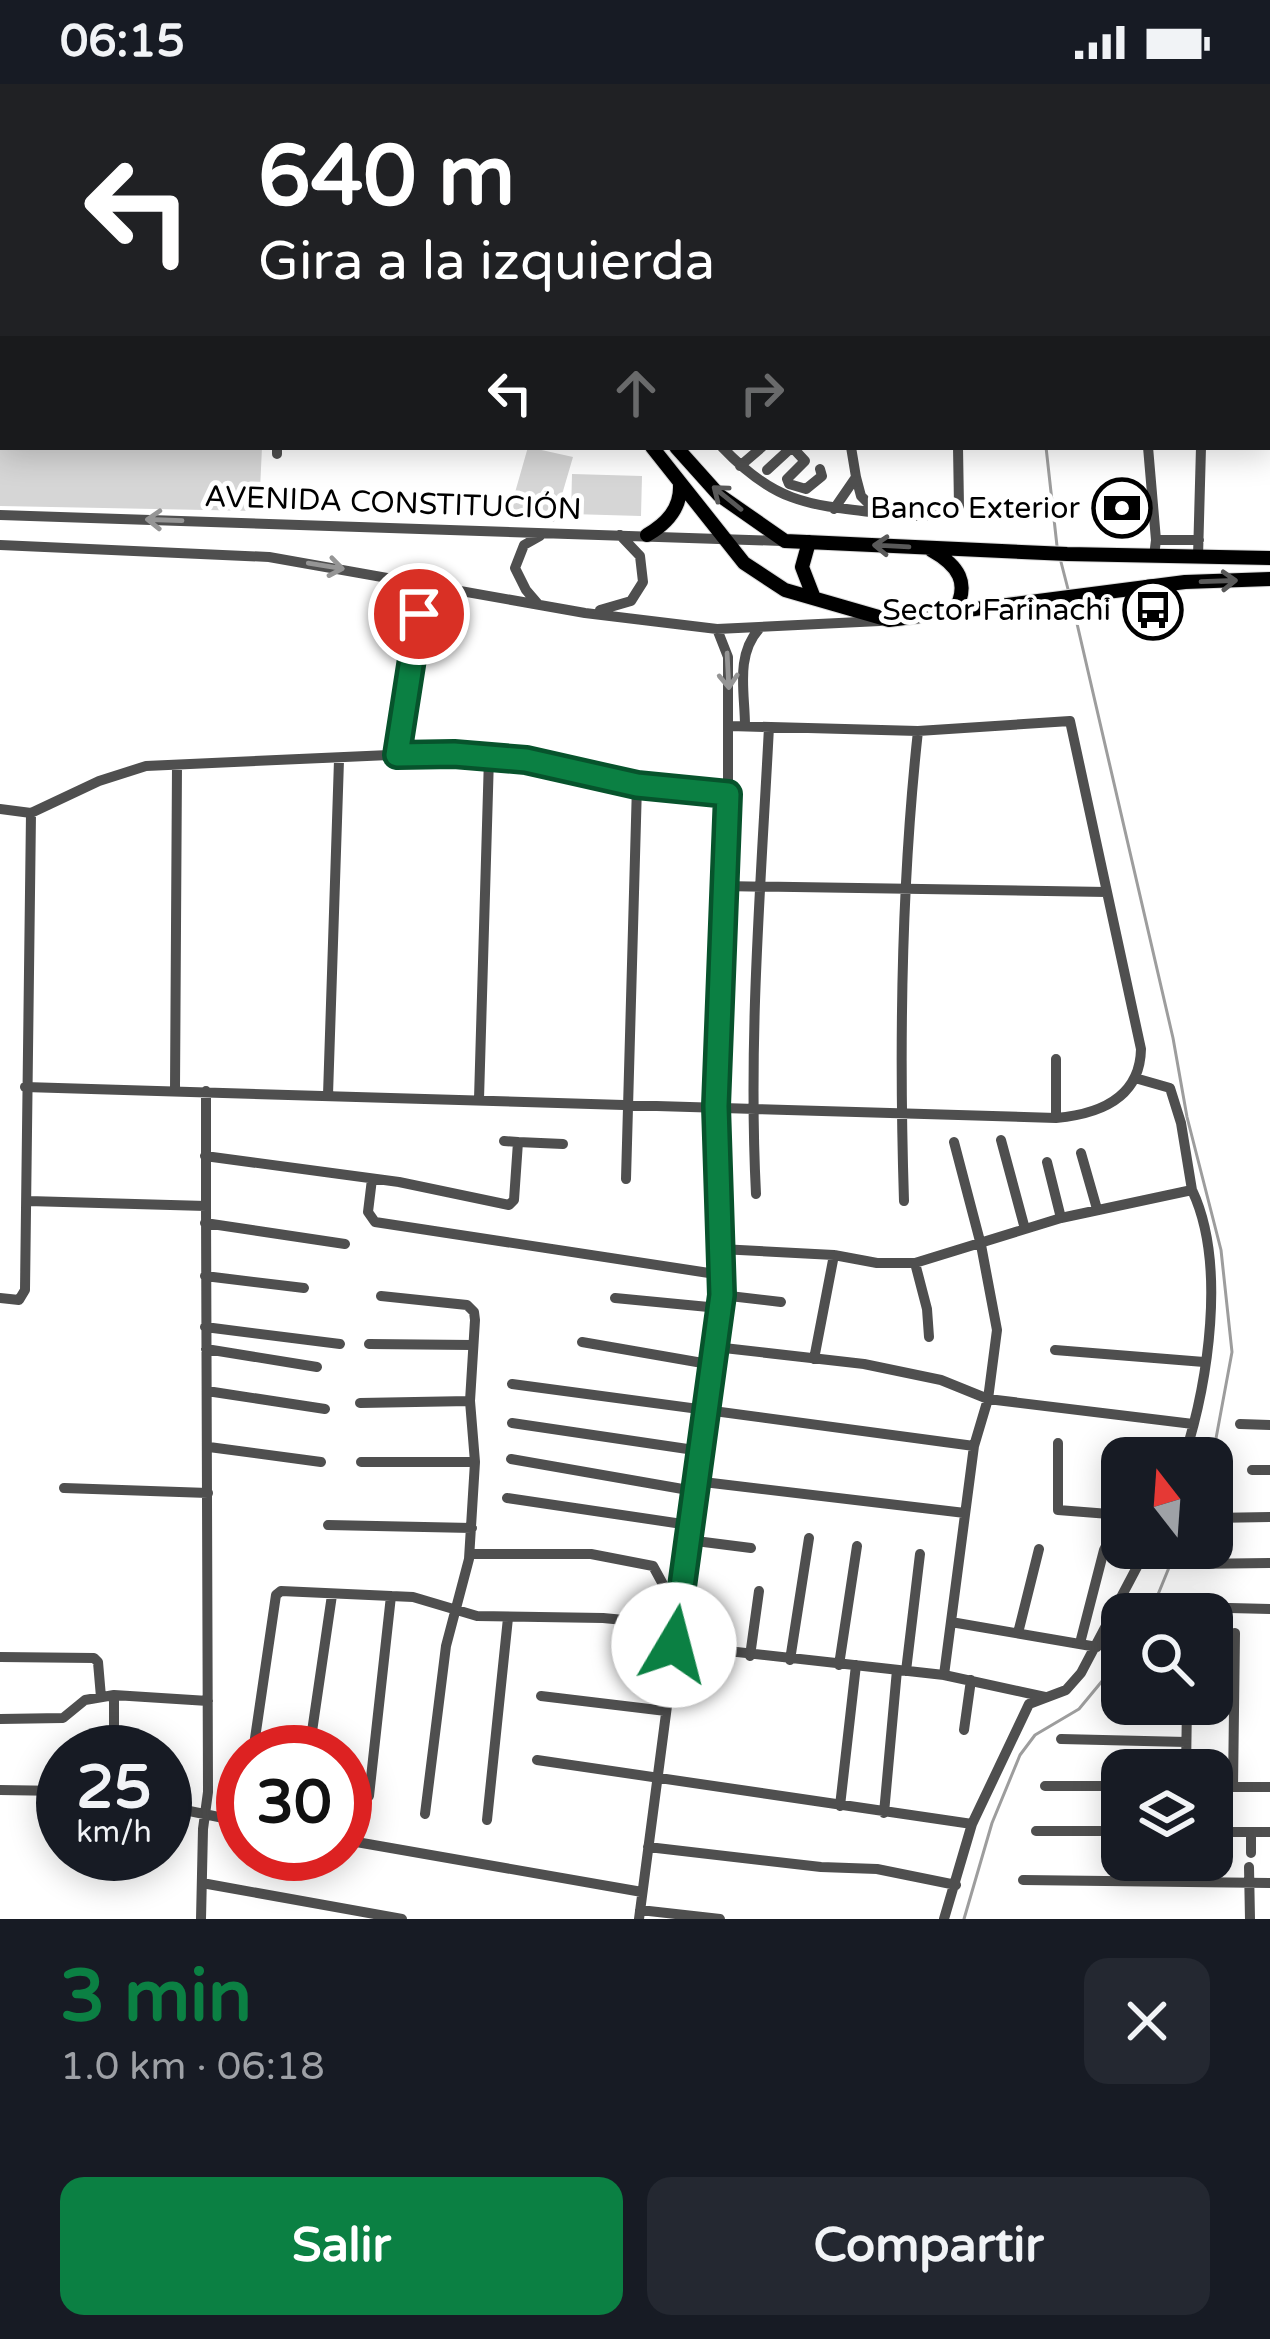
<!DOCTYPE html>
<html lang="es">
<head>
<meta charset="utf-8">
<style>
  :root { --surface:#171b24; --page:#242831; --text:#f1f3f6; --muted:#9ea1a6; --accent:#0b8043 }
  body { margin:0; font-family:"Varela Round",sans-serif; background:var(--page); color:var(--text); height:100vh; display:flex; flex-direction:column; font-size:45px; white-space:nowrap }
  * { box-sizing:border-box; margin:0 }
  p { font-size:39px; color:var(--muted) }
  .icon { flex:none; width:66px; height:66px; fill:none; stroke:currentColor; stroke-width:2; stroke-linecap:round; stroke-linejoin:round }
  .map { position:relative; height:1835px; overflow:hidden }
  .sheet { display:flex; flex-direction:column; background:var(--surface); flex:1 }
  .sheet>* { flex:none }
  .hud { position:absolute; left:0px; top:0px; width:1272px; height:366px; box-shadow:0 6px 30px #0003; background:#202124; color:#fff; overflow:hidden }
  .needle { width:78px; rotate:343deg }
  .fabs { position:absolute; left:1101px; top:1353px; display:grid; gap:24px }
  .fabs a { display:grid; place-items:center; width:132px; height:132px; border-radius:24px; background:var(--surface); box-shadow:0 6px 30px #0003; font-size:60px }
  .speed { position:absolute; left:36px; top:1641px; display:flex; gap:24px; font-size:60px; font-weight:700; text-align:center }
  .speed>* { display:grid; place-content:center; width:156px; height:156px; border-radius:50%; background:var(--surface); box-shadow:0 6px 30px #0003; line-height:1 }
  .speed small { font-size:30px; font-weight:400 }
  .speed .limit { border:18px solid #d22; background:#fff; color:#111 }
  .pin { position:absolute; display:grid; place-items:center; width:102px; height:102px; color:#fff; margin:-51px; border:6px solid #fff; border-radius:50%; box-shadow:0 3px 12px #0007 }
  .me { position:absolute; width:132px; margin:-66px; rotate:8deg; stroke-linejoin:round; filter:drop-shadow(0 0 9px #0008) }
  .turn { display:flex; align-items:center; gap:42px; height:252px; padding:0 60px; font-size:54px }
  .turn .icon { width:156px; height:156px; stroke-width:2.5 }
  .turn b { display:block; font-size:84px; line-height:102px }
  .lanes { display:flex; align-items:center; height:114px; padding:0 60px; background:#0003; justify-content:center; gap:60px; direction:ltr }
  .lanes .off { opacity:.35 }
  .round { display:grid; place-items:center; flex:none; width:126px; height:126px; border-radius:24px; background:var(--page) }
  .head { display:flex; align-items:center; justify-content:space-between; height:204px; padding:0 60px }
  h1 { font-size:72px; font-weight:800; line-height:90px; color:var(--accent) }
  .cta { display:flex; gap:24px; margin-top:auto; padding:24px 60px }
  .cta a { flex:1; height:138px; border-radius:24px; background:var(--accent); color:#fff; font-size:48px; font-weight:800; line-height:138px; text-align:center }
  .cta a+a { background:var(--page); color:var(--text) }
  .status { display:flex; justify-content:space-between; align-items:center; height:84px; padding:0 60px; background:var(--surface); direction:ltr }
  .status svg { height:33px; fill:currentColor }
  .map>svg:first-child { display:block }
</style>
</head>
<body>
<div class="status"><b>06:15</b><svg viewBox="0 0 49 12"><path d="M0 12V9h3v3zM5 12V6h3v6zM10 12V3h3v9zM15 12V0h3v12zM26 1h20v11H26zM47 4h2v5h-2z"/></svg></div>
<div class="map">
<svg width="1270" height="1835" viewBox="0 0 1270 1835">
  <rect width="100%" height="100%" fill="#fff"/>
  <!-- green -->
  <path fill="#d6d6d6" d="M 0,39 L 3,363 L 262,363 L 259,427 L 0,422 Z
    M 528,363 L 573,373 L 554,438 L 510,426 Z
    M 572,390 L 642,392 L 641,432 L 571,430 Z"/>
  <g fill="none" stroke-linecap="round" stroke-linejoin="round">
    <!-- stream -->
    <path stroke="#9d9d9d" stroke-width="3" d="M 1020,0 L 1020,3
      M 1046,363 L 1057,462
      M 1061,478 L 1069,509
      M 1072,518 L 1173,954 L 1187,1033 L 1221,1166 L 1232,1268 L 1212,1376
      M 1150,1530 L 1177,1464
      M 964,1835 L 992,1739 L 1020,1671 L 1035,1651 L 1079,1625 L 1122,1573"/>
    <!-- major casing -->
    <g stroke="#dbdbdb" stroke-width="16">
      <path id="major" d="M 39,0 L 46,3
        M 0,10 L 3,11
        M 652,363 L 744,479 L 785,506 L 889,536 L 1185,498 L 1270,495
        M 676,363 L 719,411 L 785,457 L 1067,470 L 1270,474
        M 647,451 C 666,440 681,425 680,401
        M 809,458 L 802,483 L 814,514
        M 931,466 C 958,481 971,499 954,528"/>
    </g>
    <!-- minor -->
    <path stroke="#4f4f4f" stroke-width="10" d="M 113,0 L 121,3
      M 398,0 L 407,3
      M 607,0 L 607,3
      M 692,0 L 692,3
      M 831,0 L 832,3
      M 944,0 L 944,3
      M 1081,0 L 1081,3
      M 1169,0 L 1170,3
      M 1253,0 L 1253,3
      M 284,3 L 285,0
      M 302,3 L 304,0
      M 427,3 L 428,0
      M 517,3 L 518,0
      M 1269,137 L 1270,137
      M 722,363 C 775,419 808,421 880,429 C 903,432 932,434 955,428 L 959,422 L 958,363
      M 792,363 L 805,377 L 787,395 L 789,400 L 806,405 L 822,392 L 820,385
      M 1148,363 L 1156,456 L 1154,472
      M 277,370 L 277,363
      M 740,382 L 762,363
      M 767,386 L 792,363
      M 856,393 L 861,412 L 878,429
      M 834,425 L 856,393 L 851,363
      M 0,431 L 782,457
      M 1156,456 L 1199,456
      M 0,461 L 269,473 L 585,529 L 717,545 L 880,537
      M 1198,473 L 1201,363
      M 538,520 L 526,506 L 515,484 L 524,461 L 540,452
      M 600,526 L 631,517 L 643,498 L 640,472 L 620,451
      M 745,642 C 745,609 735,572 759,545
      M 397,671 L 425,498
      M 0,725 L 31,729 L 99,697 L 146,682 L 389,671 L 453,670 L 526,676 L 637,701 L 728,710 L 728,573 L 717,545
      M 722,802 L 1107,808
      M 1056,975 L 1056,1034
      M 1135,994 L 1170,1004 L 1181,1039 L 1192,1106
      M 25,1003 L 1056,1034 C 1100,1030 1140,1014 1141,965 L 1070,637 L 918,647 L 730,642
      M 175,1006 L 177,681
      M 328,1011 L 339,676
      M 479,1015 L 489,673
      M 1001,1056 L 1025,1145
      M 518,1058 L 563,1060
      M 1081,1069 L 1097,1125
      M 205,1072 L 399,1098 L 509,1121 L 514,1116 L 518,1058 L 504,1057
      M 1047,1078 L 1061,1134
      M 372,1095 L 368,1128 L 375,1138 L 722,1191
      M 626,1095 L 637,701
      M 756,1110 C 748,954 761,799 769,643
      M 28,1117 L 206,1122 L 208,1708 L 203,1745 L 201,1835
      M 904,1117 C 899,961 901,802 918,647
      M 206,1122 L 206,1007
      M 205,1139 L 345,1160
      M 720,1165 L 834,1171 L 877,1179 L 915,1179 L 1061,1134 L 1192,1106 C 1227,1180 1208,1299 1184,1374
      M 915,1179 L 927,1225 L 929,1253
      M 205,1192 L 304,1204
      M 721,1211 L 781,1218
      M 381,1212 L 467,1221 L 474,1228 L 475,1236 L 470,1317 L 475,1378 L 469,1475 L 446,1562 L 425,1730
      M 0,1214 L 19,1216 L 25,1206 L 31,729
      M 615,1214 L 719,1224
      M 205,1243 L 340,1260
      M 582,1258 L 714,1281
      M 369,1260 L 472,1261
      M 715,1263 L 864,1280 L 941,1296 L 988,1315 L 1193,1340
      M 206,1265 L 317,1283
      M 1055,1266 L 1204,1278
      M 814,1275 L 834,1171
      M 512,1300 L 974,1362
      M 207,1307 L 325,1325
      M 360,1319 L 470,1317
      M 512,1339 L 701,1367
      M 1240,1340 L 1270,1341
      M 1058,1359 L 1058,1426 L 1122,1431
      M 209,1363 L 321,1378
      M 511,1375 L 694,1407
      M 361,1378 L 475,1378
      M 1252,1386 L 1270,1386
      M 695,1397 L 965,1429
      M 64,1404 L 208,1409
      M 507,1414 L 689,1441
      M 1212,1434 L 1270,1433
      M 328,1441 L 472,1444
      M 688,1456 L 751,1464
      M 470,1470 L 591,1470 L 653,1482 L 665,1504 L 652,1538
      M 1190,1480 L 1270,1479
      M 1189,1523 L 1270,1525
      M 951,1538 L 1097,1563
      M 1018,1549 L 1039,1465
      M 1080,1559 L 1104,1466 L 1108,1458 L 1122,1457
      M 674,1561 L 944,1591 L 1045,1613
      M 750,1572 L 759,1507
      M 0,1573 L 94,1574 L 98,1578 L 101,1613
      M 790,1576 L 809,1454
      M 839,1581 L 857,1462
      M 906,1587 L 920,1470
      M 944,1591 L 974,1362 L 988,1315 L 997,1246 L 981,1161 L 954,1058
      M 541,1612 L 666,1627
      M 0,1635 L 63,1634 L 85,1616 L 114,1611 L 208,1617
      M 964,1646 L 971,1596
      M 1061,1655 L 1186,1658
      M 114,1668 L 114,1611
      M 253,1668 L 276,1511 L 281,1507 L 413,1513 L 477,1532 L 603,1534 L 677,1541
      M 309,1668 L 332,1511
      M 537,1676 L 972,1740
      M 1186,1686 L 1187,1620
      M 1045,1702 L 1122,1702
      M 1212,1703 L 1270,1703
      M 1233,1703 L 1235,1549
      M 0,1706 L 63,1707
      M 369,1712 L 391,1512
      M 165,1722 L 243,1738
      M 840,1722 L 856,1581
      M 884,1729 L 897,1586
      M 487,1736 L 508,1534
      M 1036,1747 L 1122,1747
      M 1212,1748 L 1270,1748
      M 1251,1748 L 1251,1769
      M 345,1756 L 642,1808
      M 648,1763 L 821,1783 L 877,1785 L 956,1801
      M 1249,1783 L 1250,1835
      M 1023,1796 L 1270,1799
      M 202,1799 L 402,1835
      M 640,1826 L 720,1835
      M 639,1835 L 721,1211 L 716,1022 L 728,710
      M 944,1835 L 972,1740 L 1029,1620 L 1066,1606 L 1081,1589 L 1147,1464"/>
    <!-- major -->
    <use href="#major" stroke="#000" stroke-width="14"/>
  </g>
  <!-- one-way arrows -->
  <defs><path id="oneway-shaft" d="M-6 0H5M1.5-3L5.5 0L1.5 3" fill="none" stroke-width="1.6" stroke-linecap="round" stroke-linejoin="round" transform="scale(3)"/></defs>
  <g stroke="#595959">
    <use href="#oneway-shaft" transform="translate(727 414) rotate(-141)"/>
    <use href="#oneway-shaft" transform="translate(891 462) rotate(-177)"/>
    <use href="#oneway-shaft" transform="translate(1219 497) rotate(-2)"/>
  </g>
  <g stroke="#959595">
    <use href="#oneway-shaft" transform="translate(164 436) rotate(-178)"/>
    <use href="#oneway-shaft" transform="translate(326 482) rotate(9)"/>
    <use href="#oneway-shaft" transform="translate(728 587) rotate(87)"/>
  </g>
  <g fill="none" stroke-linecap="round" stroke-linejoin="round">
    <!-- route casing -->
    <g stroke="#07532c" stroke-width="30">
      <path id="route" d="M 419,530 L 397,671 L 454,670 L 526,676 L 637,701 L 728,710 L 716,1022 L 722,1211 L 674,1561"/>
    </g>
    <!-- route -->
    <use href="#route" stroke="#0b8043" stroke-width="21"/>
  </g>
  <!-- icons -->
  <defs>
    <g id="bank-ring" transform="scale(3)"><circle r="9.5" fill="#fff" stroke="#000" stroke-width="1.5"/><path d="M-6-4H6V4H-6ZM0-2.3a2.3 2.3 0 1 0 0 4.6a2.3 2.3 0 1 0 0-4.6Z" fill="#000"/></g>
    <g id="bus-ring" transform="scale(3)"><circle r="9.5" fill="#fff" stroke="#000" stroke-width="1.5"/><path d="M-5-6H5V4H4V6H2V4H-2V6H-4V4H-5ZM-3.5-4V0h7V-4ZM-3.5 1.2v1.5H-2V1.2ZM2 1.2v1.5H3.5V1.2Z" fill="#000"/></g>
  </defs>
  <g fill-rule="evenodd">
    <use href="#bank-ring" x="1122" y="424"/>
    <use href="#bus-ring" x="1153" y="526"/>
  </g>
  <g text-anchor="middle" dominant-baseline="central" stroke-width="10" stroke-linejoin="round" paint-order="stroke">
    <!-- street labels -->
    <g font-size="30" fill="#000" stroke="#fff">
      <text transform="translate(393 419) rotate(2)">AVENIDA CONSTITUCIÓN</text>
    </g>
    <!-- poi labels -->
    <g font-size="30" fill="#000" stroke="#fff" text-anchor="end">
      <text x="1080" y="424">Banco Exterior</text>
      <text x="1111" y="526">Sector Farinachi</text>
    </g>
  </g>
</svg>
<div class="fabs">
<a><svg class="needle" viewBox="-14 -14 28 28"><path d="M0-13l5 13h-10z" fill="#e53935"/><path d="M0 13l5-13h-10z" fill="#9ea1a6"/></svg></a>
<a><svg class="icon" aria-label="search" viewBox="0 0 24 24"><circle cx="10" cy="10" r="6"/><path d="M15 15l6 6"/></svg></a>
<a><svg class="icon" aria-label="layers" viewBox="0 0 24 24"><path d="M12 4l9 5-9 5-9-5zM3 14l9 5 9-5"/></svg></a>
</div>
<div class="speed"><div>25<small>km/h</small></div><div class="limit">30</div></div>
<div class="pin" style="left:419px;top:530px;background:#d93025"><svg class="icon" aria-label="arrive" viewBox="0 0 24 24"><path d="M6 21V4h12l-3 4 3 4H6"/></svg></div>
<svg class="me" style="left:674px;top:1561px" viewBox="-20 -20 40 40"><circle r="19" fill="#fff"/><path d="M0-13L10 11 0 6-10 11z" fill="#0b8043"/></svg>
<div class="hud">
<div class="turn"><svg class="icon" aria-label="left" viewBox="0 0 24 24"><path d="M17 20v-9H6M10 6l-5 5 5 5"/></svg><div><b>640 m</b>Gira a la izquierda</div></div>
<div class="lanes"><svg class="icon" aria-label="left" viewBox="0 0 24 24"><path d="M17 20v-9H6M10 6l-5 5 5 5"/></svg><svg class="icon off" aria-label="ahead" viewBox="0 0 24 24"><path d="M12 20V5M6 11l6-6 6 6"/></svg><svg class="icon off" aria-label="right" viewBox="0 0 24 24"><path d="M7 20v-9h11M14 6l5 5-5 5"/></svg></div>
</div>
</div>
<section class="sheet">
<div class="head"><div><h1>3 min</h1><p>1.0 km · 06:18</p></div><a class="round"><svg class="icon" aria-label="close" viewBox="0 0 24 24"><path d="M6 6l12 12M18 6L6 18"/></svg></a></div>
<div class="cta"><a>Salir</a><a>Compartir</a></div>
</section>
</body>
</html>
